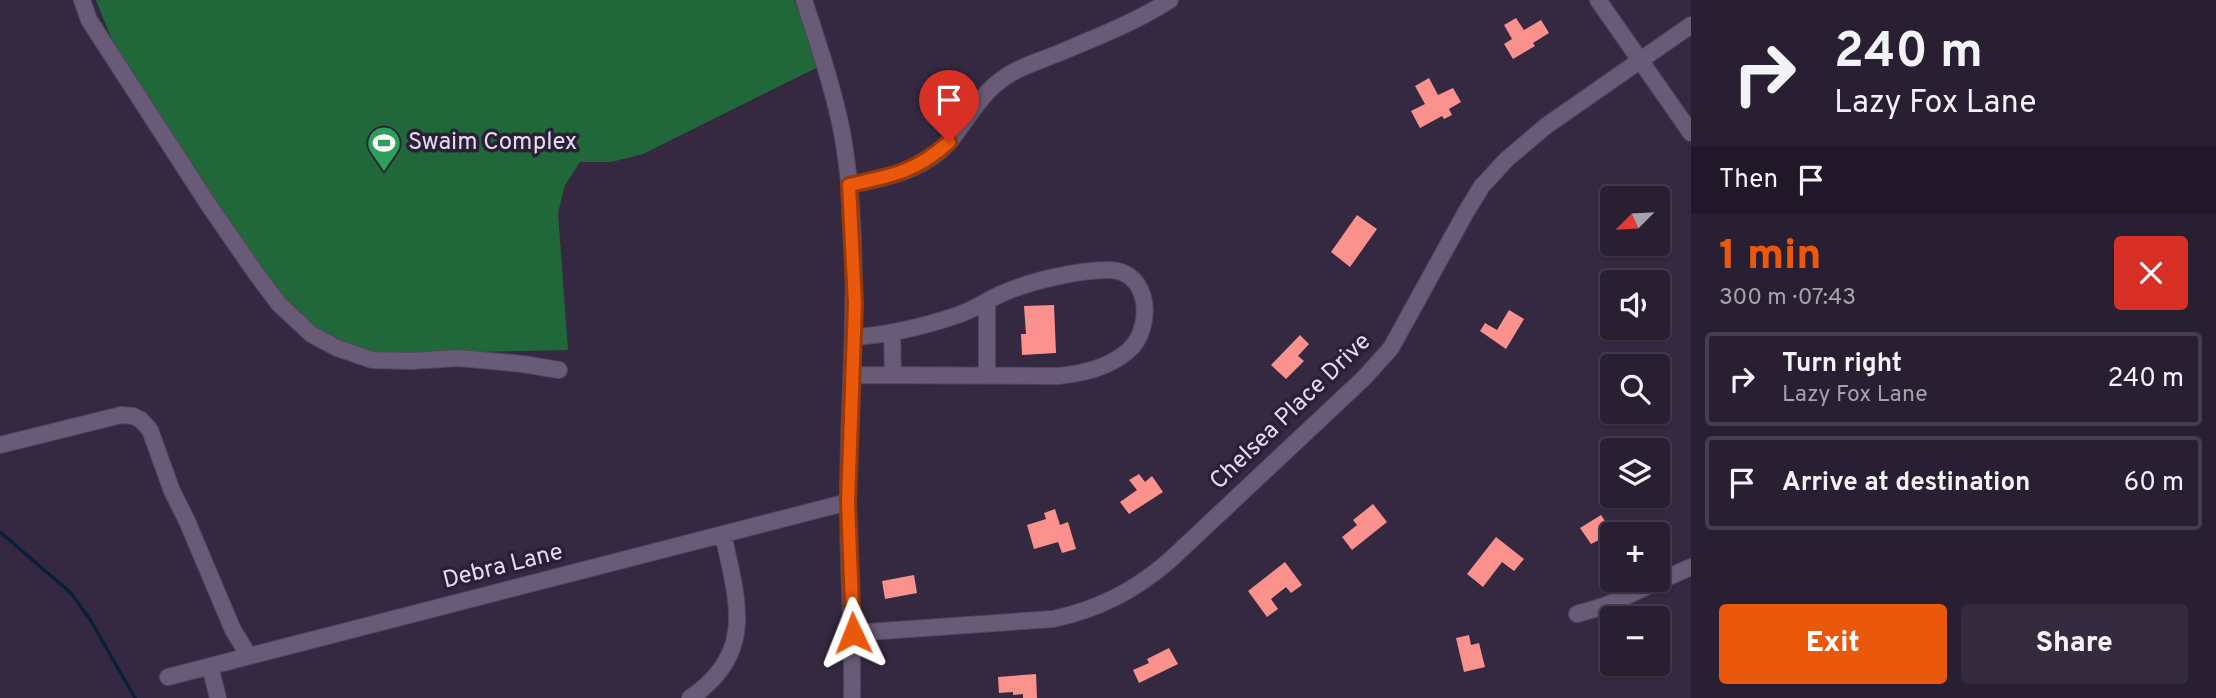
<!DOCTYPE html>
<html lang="en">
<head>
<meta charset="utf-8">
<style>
  :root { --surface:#281f32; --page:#342c3e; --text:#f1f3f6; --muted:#a5a2ac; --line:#443d4d; --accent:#ea580c }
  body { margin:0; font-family:Overpass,sans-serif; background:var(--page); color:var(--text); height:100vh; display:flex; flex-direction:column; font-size:26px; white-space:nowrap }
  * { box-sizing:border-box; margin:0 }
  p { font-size:23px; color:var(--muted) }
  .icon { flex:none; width:38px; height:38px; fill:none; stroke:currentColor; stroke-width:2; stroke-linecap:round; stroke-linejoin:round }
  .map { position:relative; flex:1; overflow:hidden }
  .side { display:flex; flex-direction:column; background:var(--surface); width:525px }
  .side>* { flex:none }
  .hud { background:#281f32; color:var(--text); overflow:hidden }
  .needle { width:46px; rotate:246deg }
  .controls { position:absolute; left:1600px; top:186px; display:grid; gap:14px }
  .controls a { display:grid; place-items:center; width:70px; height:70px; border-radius:7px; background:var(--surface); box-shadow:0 2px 5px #0004,0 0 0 2px var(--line); font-size:35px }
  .pin { position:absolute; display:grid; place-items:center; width:60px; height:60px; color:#fff; margin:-72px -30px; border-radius:50% 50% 50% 0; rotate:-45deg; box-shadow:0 0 7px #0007 }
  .pin .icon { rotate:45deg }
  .me { position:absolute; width:77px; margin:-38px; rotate:358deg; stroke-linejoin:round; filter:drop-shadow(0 0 5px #0008) }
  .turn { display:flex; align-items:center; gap:24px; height:147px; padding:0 28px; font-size:32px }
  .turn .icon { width:91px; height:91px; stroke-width:2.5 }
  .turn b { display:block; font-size:49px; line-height:60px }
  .then { display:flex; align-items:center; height:66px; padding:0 28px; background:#0003; gap:14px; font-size:26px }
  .round { display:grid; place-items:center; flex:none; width:74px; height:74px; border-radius:7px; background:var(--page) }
  .overview { display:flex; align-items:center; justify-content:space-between; height:119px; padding:0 28px }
  h1 { font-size:42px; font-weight:800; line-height:52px; color:var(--accent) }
  .primary-button { display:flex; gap:14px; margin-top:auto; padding:14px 28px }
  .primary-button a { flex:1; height:80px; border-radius:7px; background:var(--accent); color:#fff; font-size:28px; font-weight:800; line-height:80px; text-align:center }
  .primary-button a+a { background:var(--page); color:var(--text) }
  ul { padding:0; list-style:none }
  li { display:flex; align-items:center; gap:21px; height:94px; margin:0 14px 10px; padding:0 14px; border:4px solid var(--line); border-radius:7px }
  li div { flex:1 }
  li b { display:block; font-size:26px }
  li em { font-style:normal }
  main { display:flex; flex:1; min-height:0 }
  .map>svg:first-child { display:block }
</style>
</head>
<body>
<main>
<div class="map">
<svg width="1691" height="698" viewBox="0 0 1691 698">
  <rect width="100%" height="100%" fill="#352942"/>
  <!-- garden -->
  <path fill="#206839" d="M 96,0 L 794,0 L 820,66 L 643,154 L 611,162 L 580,162 L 565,185 L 558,213 L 568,350 L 369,354 L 323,339 L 281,301 L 166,133 L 110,35 Z"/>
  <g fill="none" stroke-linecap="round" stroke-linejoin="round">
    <!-- stream -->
    <path stroke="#072036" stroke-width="3.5" d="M 0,532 L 71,593 L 91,621 L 135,698"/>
  </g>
  <!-- building -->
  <path fill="#fb918d" d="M 1516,18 L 1524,30 L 1541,20 L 1549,33 L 1533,43 L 1535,46 L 1513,59 L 1504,44 L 1512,39 L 1504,25 Z
    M 1429,78 L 1438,95 L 1453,88 L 1461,102 L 1449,109 L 1452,115 L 1444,119 L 1442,116 L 1420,128 L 1411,111 L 1425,104 L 1415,86 Z
    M 1357,215 L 1377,229 L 1350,267 L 1331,252 Z
    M 1054,305 L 1056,353 L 1022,355 L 1021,334 L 1026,334 L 1024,306 Z
    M 1509,310 L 1524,319 L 1506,349 L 1480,331 L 1485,323 L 1497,330 Z
    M 1300,335 L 1309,344 L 1298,356 L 1304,361 L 1286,379 L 1271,365 Z
    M 1139,474 L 1145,482 L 1152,476 L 1163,492 L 1129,514 L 1120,502 L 1137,490 L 1129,480 Z
    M 1373,504 L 1387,522 L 1352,550 L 1342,537 L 1357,525 L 1353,520 Z
    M 1055,509 L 1060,525 L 1068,522 L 1076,549 L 1062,553 L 1058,542 L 1034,549 L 1027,525 L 1046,519 L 1044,513 Z
    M 1601,515 L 1613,533 L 1591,544 L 1580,528 Z
    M 1496,537 L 1524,559 L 1514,571 L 1502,562 L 1483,587 L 1467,574 Z
    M 1285,562 L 1302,585 L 1291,593 L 1286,587 L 1271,599 L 1278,609 L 1267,617 L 1248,591 Z
    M 914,575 L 917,593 L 885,599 L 882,581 Z
    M 1469,635 L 1471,645 L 1479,643 L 1485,667 L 1464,672 L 1456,638 Z
    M 1169,648 L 1178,664 L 1139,683 L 1133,670 L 1149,663 L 1147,659 Z
    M 1036,674 L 1037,698 L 1023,698 L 1023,694 L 1013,695 L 1013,692 L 999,693 L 998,677 Z"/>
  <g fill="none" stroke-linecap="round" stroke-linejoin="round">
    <!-- minor casing -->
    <g stroke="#51465b" stroke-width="18">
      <path id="minor" d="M 82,0 L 89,20 L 210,207 L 255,272 L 279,304 L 311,334 L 337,348 L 372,360 L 411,361 L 458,358 L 523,364 L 559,370
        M 804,0 C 818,44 833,87 842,132 C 864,255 848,379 848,502 C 848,567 853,633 852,698
        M 1598,0 L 1691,133
        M 849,185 C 885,178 924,171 950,141 C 967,121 979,96 1001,80 C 1018,67 1040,61 1059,53 C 1097,37 1136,22 1170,0
        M 987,302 L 987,376
        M 892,332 L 893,375
        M 852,375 L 1059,376 C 1084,373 1108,368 1128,351 C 1154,329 1151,270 1109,270 C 1077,270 1030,281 1001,294 C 986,301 973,310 958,315 C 925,326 888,335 854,337
        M 0,445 L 121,415 L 133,416 L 141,420 L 150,430 L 172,491 L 187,521 L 233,630 L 249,656
        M 1577,614 L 1604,606 L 1691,567
        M 853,633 L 1053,619 C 1099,609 1134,591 1169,561 L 1364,378 L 1391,348 L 1466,212 L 1482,186 L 1507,159 L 1546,126 L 1691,25
        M 210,666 L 218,698
        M 168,677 L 848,502
        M 690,698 C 757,653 737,600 723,534"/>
    </g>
    <!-- minor -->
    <use href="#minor" stroke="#695b78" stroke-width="16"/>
  </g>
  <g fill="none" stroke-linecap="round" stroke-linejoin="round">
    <!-- route casing -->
    <g stroke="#983908" stroke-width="18">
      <path id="route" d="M 853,633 L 848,502 L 855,304 L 849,185 C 891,176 916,172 949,142"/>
    </g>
    <!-- route -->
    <use href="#route" stroke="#ea580c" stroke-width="12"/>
  </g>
  <!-- icons -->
  <defs>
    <g id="stadium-pin" transform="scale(1.75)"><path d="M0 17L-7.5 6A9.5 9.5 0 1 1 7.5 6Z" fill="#2e9e5b" stroke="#2b1f38"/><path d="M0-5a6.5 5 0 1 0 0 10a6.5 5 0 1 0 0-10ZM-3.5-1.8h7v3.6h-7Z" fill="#fff"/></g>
  </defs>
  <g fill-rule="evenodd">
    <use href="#stadium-pin" x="384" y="143"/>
  </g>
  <g text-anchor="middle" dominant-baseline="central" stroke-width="7" stroke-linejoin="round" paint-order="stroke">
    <!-- poi labels -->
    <g font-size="24" fill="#e4dced" stroke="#2b1f38" text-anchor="start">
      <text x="408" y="143">Swaim Complex</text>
    </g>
    <!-- street labels -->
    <g font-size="24" fill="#e4dced" stroke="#2b1f38">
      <text transform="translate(1291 412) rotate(-44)">Chelsea Place Drive</text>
      <text transform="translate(503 567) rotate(-14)">Debra Lane</text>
    </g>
  </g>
</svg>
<div class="controls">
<a><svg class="needle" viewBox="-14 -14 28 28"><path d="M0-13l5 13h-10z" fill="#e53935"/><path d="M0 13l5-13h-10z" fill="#a5a2ac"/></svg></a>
<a><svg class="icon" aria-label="sound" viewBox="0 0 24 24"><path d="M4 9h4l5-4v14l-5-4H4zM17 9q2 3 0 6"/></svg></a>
<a><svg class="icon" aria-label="search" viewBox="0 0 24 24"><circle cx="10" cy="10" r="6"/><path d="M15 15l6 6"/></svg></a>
<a><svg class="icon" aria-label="layers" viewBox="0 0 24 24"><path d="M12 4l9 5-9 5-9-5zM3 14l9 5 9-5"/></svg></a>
<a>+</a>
<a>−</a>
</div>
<div class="pin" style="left:949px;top:142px;background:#d93025"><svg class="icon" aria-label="arrive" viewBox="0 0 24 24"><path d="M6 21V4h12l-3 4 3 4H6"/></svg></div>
<svg class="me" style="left:853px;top:633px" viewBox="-20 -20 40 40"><path d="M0-17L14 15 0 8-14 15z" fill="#ea580c" stroke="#fff" stroke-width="4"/></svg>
</div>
<section class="side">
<div class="hud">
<div class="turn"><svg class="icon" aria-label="right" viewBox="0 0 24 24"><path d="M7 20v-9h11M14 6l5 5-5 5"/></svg><div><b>240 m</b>Lazy Fox Lane</div></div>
<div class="then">Then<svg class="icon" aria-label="arrive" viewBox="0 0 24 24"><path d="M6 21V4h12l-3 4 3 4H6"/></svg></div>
</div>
<div class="overview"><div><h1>1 min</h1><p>300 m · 07:43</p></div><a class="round" style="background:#d93025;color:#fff"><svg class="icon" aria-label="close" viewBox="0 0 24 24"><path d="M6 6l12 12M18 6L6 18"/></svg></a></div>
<ul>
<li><svg class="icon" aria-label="right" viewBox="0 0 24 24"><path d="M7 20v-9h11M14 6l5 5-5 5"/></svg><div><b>Turn right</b><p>Lazy Fox Lane</p></div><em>240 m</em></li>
<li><svg class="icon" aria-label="arrive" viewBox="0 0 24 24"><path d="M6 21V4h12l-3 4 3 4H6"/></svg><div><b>Arrive at destination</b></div><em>60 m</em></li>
</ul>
<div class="primary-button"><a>Exit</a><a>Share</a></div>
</section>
</main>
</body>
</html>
